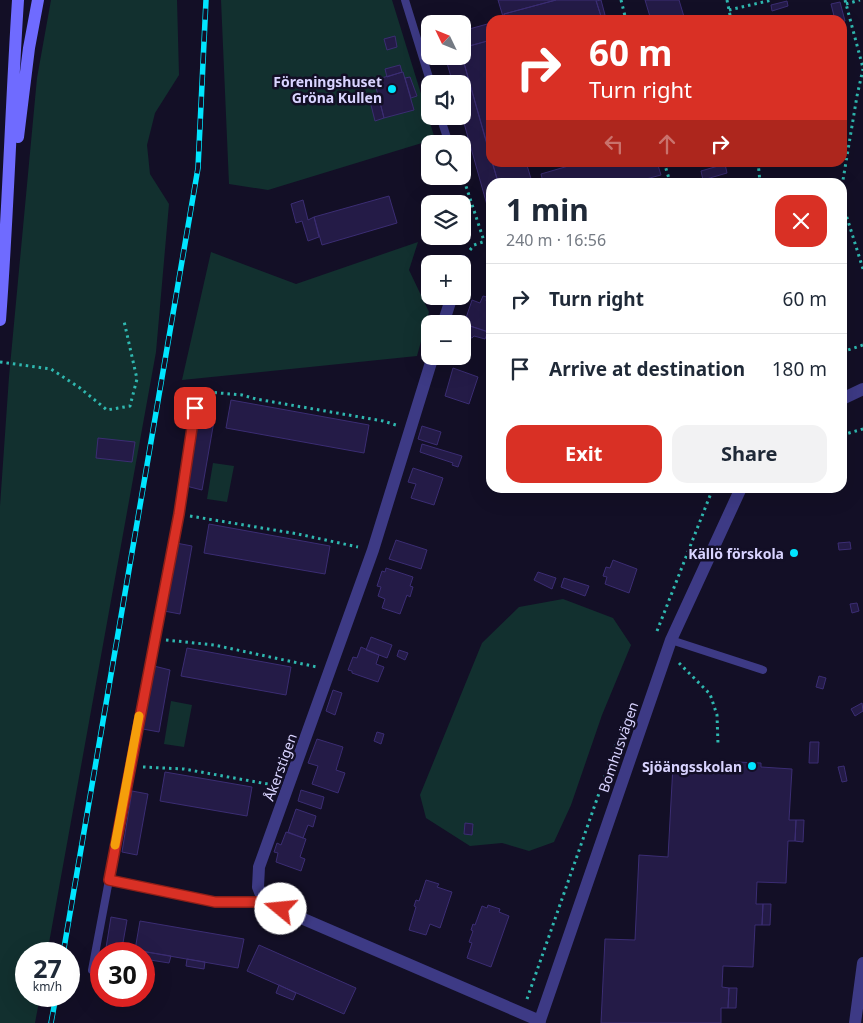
<!DOCTYPE html>
<html lang="en">
<head>
<meta charset="utf-8">
<style>
  :root { --surface:#fff; --page:#f2f2f3; --text:#1f2937; --muted:#747a83; --line:#e0e1e3; --accent:#d93025 }
  body { margin:0; font-family:"Noto Sans",sans-serif; background:var(--page); color:var(--text); height:100vh; display:flex; flex-direction:column; font-size:19px; white-space:nowrap }
  * { box-sizing:border-box; margin:0 }
  p { font-size:16px; color:var(--muted) }
  .icon { flex:none; width:28px; height:28px; fill:none; stroke:currentColor; stroke-width:2; stroke-linecap:round; stroke-linejoin:round }
  .map { position:relative; flex:1; overflow:hidden }
  .drawer { position:absolute; left:486px; top:178px; width:361px; height:315px; display:flex; flex-direction:column; background:var(--surface); border-radius:15px; box-shadow:0 5px 20px #0002 }
  .drawer>* { flex:none }
  .guide { position:absolute; left:486px; top:15px; width:361px; height:152px; border-radius:15px; box-shadow:0 5px 20px #0002; background:#d93025; color:#fff; overflow:hidden }
  .needle { width:32px; rotate:313deg }
  .controls { position:absolute; left:421px; top:15px; display:grid; gap:10px }
  .controls a { display:grid; place-items:center; width:50px; height:50px; border-radius:10px; background:var(--surface); box-shadow:0 5px 20px #0002; font-size:25px }
  .speed { position:absolute; left:15px; top:942px; display:flex; gap:10px; font-size:25px; font-weight:700; text-align:center }
  .speed>* { display:grid; place-content:center; width:65px; height:65px; border-radius:50%; background:var(--surface); box-shadow:0 5px 20px #0002; line-height:1 }
  .speed small { font-size:12px; font-weight:400 }
  .speed .limit { border:8px solid #d22; background:#fff; color:#111 }
  .pin { position:absolute; display:grid; place-items:center; width:42px; height:42px; color:#fff; margin:-21px; border-radius:10px; box-shadow:0 2px 8px #0006 }
  .me { position:absolute; width:55px; margin:-28px; rotate:287deg; stroke-linejoin:round; filter:drop-shadow(0 0 4px #0008) }
  .turn { display:flex; align-items:center; gap:18px; height:105px; padding:0 20px; font-size:22px }
  .turn .icon { width:65px; height:65px; stroke-width:2.5 }
  .turn b { display:block; font-size:35px; line-height:42px }
  .lanes { display:flex; align-items:center; height:48px; padding:0 20px; background:#0003; justify-content:center; gap:25px; direction:ltr }
  .lanes .off { opacity:.35 }
  .round { display:grid; place-items:center; flex:none; width:52px; height:52px; border-radius:15px; background:var(--page) }
  .overview { display:flex; align-items:center; justify-content:space-between; height:85px; padding:0 20px }
  h1 { font-size:30px; font-weight:700; line-height:38px }
  .cta { display:flex; gap:10px; margin-top:auto; padding:10px 20px }
  .cta a { flex:1; height:58px; border-radius:15px; background:var(--accent); color:#fff; font-size:20px; font-weight:700; line-height:58px; text-align:center }
  .cta a+a { background:var(--page); color:var(--text) }
  ul { padding:0; list-style:none }
  li { display:flex; align-items:center; gap:15px; height:70px; padding:0 20px; border-top:1px solid var(--line) }
  li div { flex:1 }
  li b { display:block; font-size:19px }
  li em { font-style:normal }
  .map>svg:first-child { display:block }
</style>
</head>
<body>
<div class="map">
<svg width="863" height="1023" viewBox="0 0 863 1023">
  <rect width="100%" height="100%" fill="#130f26"/>
  <!-- green -->
  <path fill="#12302f" d="M 51,0 L 177,0 L 179,75 L 155,113 L 147,145 L 150,174 L 169,204 L 156,352 L 47,954 L 26,954 L 26,996 L 40,996 L 35,1023 L 0,1023 L 0,506 L 9,377 L 37,78 Z
    M 221,0 L 392,0 L 435,139 L 268,190 L 229,184 Z
    M 418,242 L 409,270 L 429,312 L 417,356 L 182,380 L 211,252 L 296,284 Z
    M 213,463 L 234,466 L 227,502 L 207,499 Z
    M 563,599 L 613,618 L 631,645 L 602,715 L 571,805 L 554,842 L 529,851 L 502,843 L 470,846 L 426,818 L 420,795 L 482,643 L 519,607 Z
    M 171,701 L 192,705 L 184,747 L 164,744 Z"/>
  <!-- building -->
  <path fill="#241b47" stroke="#3b2d73" d="M 498,0 L 556,0 L 504,14 L 506,20 L 504,20 Z
    M 556,0 L 596,0 L 602,20 L 506,20 L 504,14 Z
    M 601,0 L 605,15 L 601,16 L 596,1 Z
    M 645,0 L 679,0 L 685,20 L 651,20 Z
    M 787,1 L 788,6 L 772,11 L 771,5 Z
    M 840,2 L 845,21 L 842,22 L 842,20 L 835,20 L 831,4 Z
    M 491,23 L 491,40 L 462,48 L 462,31 Z
    M 395,36 L 397,47 L 387,50 L 384,39 Z
    M 491,40 L 491,159 L 462,56 L 462,48 Z
    M 445,56 L 462,56 L 498,182 L 491,182 L 491,204 L 487,205 L 462,116 L 462,84 L 453,84 Z
    M 400,65 L 402,72 L 387,77 L 385,69 Z
    M 403,72 L 414,110 L 384,118 L 374,80 Z
    M 410,77 L 417,96 L 411,98 L 405,78 Z
    M 379,98 L 384,118 L 375,121 L 370,101 Z
    M 492,162 L 526,162 L 532,182 L 498,182 Z
    M 582,162 L 657,162 L 661,175 L 635,182 L 543,182 L 541,174 Z
    M 725,164 L 727,173 L 703,180 L 701,171 Z
    M 389,196 L 397,223 L 322,245 L 314,217 Z
    M 303,200 L 308,220 L 314,217 L 319,237 L 308,241 L 302,221 L 296,223 L 291,204 Z
    M 483,296 L 487,297 L 486,301 L 490,302 L 489,306 L 491,306 L 491,327 L 489,332 L 464,324 L 472,300 L 480,303 Z
    M 470,326 L 488,332 L 485,339 L 474,336 L 472,338 L 468,337 Z
    M 453,368 L 478,377 L 469,404 L 445,396 Z
    M 231,400 L 369,425 L 364,453 L 226,428 Z
    M 198,418 L 214,421 L 202,490 L 186,486 Z
    M 422,426 L 441,432 L 437,445 L 418,439 Z
    M 98,438 L 135,442 L 132,462 L 96,458 Z
    M 422,444 L 462,456 L 458,467 L 452,465 L 453,463 L 420,452 Z
    M 413,468 L 443,478 L 434,505 L 411,498 L 416,484 L 408,482 Z
    M 209,524 L 330,546 L 325,574 L 204,553 Z
    M 396,540 L 427,550 L 421,569 L 389,559 Z
    M 850,542 L 851,549 L 839,550 L 838,543 Z
    M 176,543 L 192,546 L 180,614 L 164,611 Z
    M 613,560 L 637,569 L 629,593 L 605,584 L 607,577 L 603,576 L 606,567 L 610,568 Z
    M 386,568 L 413,577 L 410,586 L 413,587 L 410,597 L 407,595 L 400,614 L 382,608 L 385,599 L 378,596 L 381,587 L 377,586 L 382,571 L 385,572 Z
    M 538,572 L 556,578 L 552,589 L 534,580 Z
    M 564,578 L 589,586 L 585,596 L 561,587 Z
    M 857,603 L 859,611 L 852,613 L 850,604 Z
    M 371,637 L 392,645 L 387,658 L 366,650 Z
    M 361,647 L 379,655 L 376,664 L 384,667 L 378,682 L 352,673 L 352,671 L 348,670 L 353,657 L 357,658 Z
    M 187,648 L 291,667 L 286,695 L 181,676 Z
    M 399,650 L 408,653 L 405,660 L 397,656 Z
    M 154,666 L 170,670 L 159,732 L 143,729 Z
    M 819,676 L 826,678 L 823,689 L 816,687 Z
    M 333,690 L 342,693 L 335,715 L 326,711 Z
    M 862,703 L 863,711 L 855,716 L 851,709 Z
    M 377,732 L 384,734 L 381,744 L 374,741 Z
    M 317,739 L 343,747 L 336,770 L 345,773 L 338,793 L 312,784 L 318,766 L 308,763 Z
    M 810,742 L 819,742 L 818,763 L 809,763 Z
    M 735,762 L 761,763 L 761,767 L 792,769 L 789,820 L 796,820 L 795,841 L 788,841 L 786,883 L 757,882 L 756,904 L 763,904 L 762,925 L 755,925 L 753,967 L 723,966 L 722,987 L 729,988 L 728,1008 L 721,1008 L 721,1023 L 601,1023 L 605,939 L 635,940 L 639,855 L 668,857 L 673,765 L 735,768 Z
    M 844,766 L 847,781 L 842,782 L 838,767 Z
    M 165,772 L 252,787 L 247,816 L 160,801 Z
    M 301,790 L 324,797 L 321,809 L 298,801 Z
    M 132,791 L 148,794 L 137,855 L 122,852 Z
    M 296,809 L 316,816 L 313,827 L 308,825 L 303,838 L 288,832 Z
    M 796,820 L 804,820 L 803,842 L 795,841 Z
    M 465,823 L 473,824 L 472,835 L 464,834 Z
    M 286,832 L 306,839 L 300,857 L 305,859 L 301,871 L 276,862 L 278,853 L 274,852 L 277,843 L 281,845 Z
    M 426,880 L 439,884 L 437,887 L 452,892 L 440,928 L 430,924 L 426,935 L 409,930 L 416,907 L 414,906 L 416,900 L 419,901 Z
    M 763,904 L 771,904 L 770,925 L 762,925 Z
    M 488,905 L 500,909 L 499,912 L 509,916 L 491,967 L 467,958 L 472,943 L 469,942 L 473,931 L 471,930 L 473,924 L 475,925 L 482,906 L 487,908 Z
    M 111,917 L 127,920 L 121,954 L 105,954 Z
    M 140,921 L 244,939 L 238,968 L 135,950 Z
    M 259,945 L 356,988 L 344,1014 L 247,971 Z
    M 135,950 L 171,956 L 169,963 L 144,959 L 144,954 L 134,954 Z
    M 187,959 L 205,962 L 204,969 L 186,966 Z
    M 279,985 L 296,993 L 293,1000 L 276,993 Z
    M 729,988 L 737,988 L 736,1008 L 728,1008 Z"/>
  <g fill="none" stroke-linecap="round" stroke-linejoin="round">
    <!-- path -->
    <path stroke="#2fb8b0" stroke-width="3" stroke-dasharray="2.5 4" stroke-linecap="butt" d="M 621,0 L 626,20
      M 727,0 L 731,20
      M 845,0 L 863,68
      M 846,4 L 860,0
      M 729,10 L 772,0
      M 664,162 L 670,182
      M 758,162 L 760,182
      M 462,174 L 484,241
      M 842,186 L 857,96 L 863,69
      M 842,198 L 844,208 L 863,269
      M 470,250 L 474,245 L 491,239
      M 842,352 L 863,345
      M 0,362 L 51,369 L 80,388 L 107,410 L 130,406 L 137,379 L 124,321
      M 208,392 L 242,395 L 256,399 L 383,421 L 396,425
      M 842,435 L 863,429
      M 190,516 L 298,534 L 358,547
      M 657,631 L 713,488
      M 166,640 L 214,645 L 317,667
      M 679,663 L 710,694 L 717,715 L 718,744
      M 143,767 L 184,769 L 273,785
      M 527,999 L 625,719"/>
    <!-- lane -->
    <path stroke="#3d3a85" stroke-width="8" d="M 405,0 L 431,84
      M 440,116 L 449,144
      M 671,640 L 763,670
      M 109,880 L 179,514 L 198,391
      M 92,970 L 109,880 L 215,902 L 264,902"/>
    <!-- street -->
    <path stroke="#3d3a85" stroke-width="12" d="M 462,264 L 462,261
      M 443,324 L 452,296
      M 433,356 L 373,550 L 259,867 L 258,887 L 264,902 L 540,1021
      M 842,399 L 863,389
      M 539,1023 L 671,640 L 741,488
      M 855,1023 L 863,963"/>
    <!-- secondary -->
    <path stroke="#6f6bff" stroke-width="12" d="M 18,137 L 29,48 L 38,0
      M 0,320 C 8,214 11,107 18,0"/>
    <!-- rail casing -->
    <g stroke="#00e5ff" stroke-width="5.5">
      <path id="rail" d="M 63,954 L 198,168 L 206,0
        M 51,1023 L 56,996"/>
    </g>
    <!-- rail -->
    <use href="#rail" stroke="#130f26" stroke-width="4" stroke-dasharray="11" stroke-linecap="butt"/>
  </g>
  <g fill="none" stroke-linecap="round" stroke-linejoin="round">
    <!-- route casing -->
    <g stroke="#8d1f18" stroke-width="12">
      <path id="route" d="M 195,408 L 179,514 L 109,880 L 215,902 L 264,902 L 281,909"/>
    </g>
    <!-- route -->
    <use href="#route" stroke="#d93025" stroke-width="9"/>
    <!-- slow -->
    <path stroke="#f59e0b" stroke-width="9" d="M 115,845 L 139,716"/>
  </g>
  <!-- markers -->
  <g fill="#00e5ff" stroke="#130f26" stroke-width="2">
    <circle cx="392" cy="89" r="5"/>
    <circle cx="794" cy="553" r="5"/>
    <circle cx="752" cy="766" r="5"/>
  </g>
  <g text-anchor="middle" dominant-baseline="central" stroke-width="5" stroke-linejoin="round" paint-order="stroke">
    <!-- poi labels -->
    <g font-size="14" font-weight="bold" fill="#d9d4ff" stroke="#130f26" text-anchor="end">
      <text x="382" y="81">Föreningshuset<tspan x="382" dy="16">Gröna Kullen</tspan></text>
      <text x="784" y="553">Källö förskola</text>
      <text x="742" y="766">Sjöängsskolan</text>
    </g>
    <!-- street labels -->
    <g font-size="14" fill="#d9d4ff" stroke="#130f26">
      <text transform="translate(618 747) rotate(-71)">Bomhusvägen</text>
      <text transform="translate(280 767) rotate(-70)">Åkerstigen</text>
    </g>
  </g>
</svg>
<div class="controls">
<a><svg class="needle" viewBox="-14 -14 28 28"><path d="M0-13l5 13h-10z" fill="#e53935"/><path d="M0 13l5-13h-10z" fill="#747a83"/></svg></a>
<a><svg class="icon" aria-label="sound" viewBox="0 0 24 24"><path d="M4 9h4l5-4v14l-5-4H4zM17 9q2 3 0 6"/></svg></a>
<a><svg class="icon" aria-label="search" viewBox="0 0 24 24"><circle cx="10" cy="10" r="6"/><path d="M15 15l6 6"/></svg></a>
<a><svg class="icon" aria-label="layers" viewBox="0 0 24 24"><path d="M12 4l9 5-9 5-9-5zM3 14l9 5 9-5"/></svg></a>
<a>+</a>
<a>−</a>
</div>
<div class="speed"><div>27<small>km/h</small></div><div class="limit">30</div></div>
<div class="pin" style="left:195px;top:408px;background:#d93025"><svg class="icon" aria-label="arrive" viewBox="0 0 24 24"><path d="M6 21V4h12l-3 4 3 4H6"/></svg></div>
<svg class="me" style="left:281px;top:909px" viewBox="-20 -20 40 40"><circle r="19" fill="#fff"/><path d="M0-13L10 11 0 6-10 11z" fill="#d93025"/></svg>
<div class="guide">
<div class="turn"><svg class="icon" aria-label="right" viewBox="0 0 24 24"><path d="M7 20v-9h11M14 6l5 5-5 5"/></svg><div><b>60 m</b>Turn right</div></div>
<div class="lanes"><svg class="icon off" aria-label="left" viewBox="0 0 24 24"><path d="M17 20v-9H6M10 6l-5 5 5 5"/></svg><svg class="icon off" aria-label="ahead" viewBox="0 0 24 24"><path d="M12 20V5M6 11l6-6 6 6"/></svg><svg class="icon" aria-label="right" viewBox="0 0 24 24"><path d="M7 20v-9h11M14 6l5 5-5 5"/></svg></div>
</div>
<section class="drawer">
<div class="overview"><div><h1>1 min</h1><p>240 m · 16:56</p></div><a class="round" style="background:#d93025;color:#fff"><svg class="icon" aria-label="close" viewBox="0 0 24 24"><path d="M6 6l12 12M18 6L6 18"/></svg></a></div>
<ul>
<li><svg class="icon" aria-label="right" viewBox="0 0 24 24"><path d="M7 20v-9h11M14 6l5 5-5 5"/></svg><div><b>Turn right</b></div><em>60 m</em></li>
<li><svg class="icon" aria-label="arrive" viewBox="0 0 24 24"><path d="M6 21V4h12l-3 4 3 4H6"/></svg><div><b>Arrive at destination</b></div><em>180 m</em></li>
</ul>
<div class="cta"><a>Exit</a><a>Share</a></div>
</section>
</div>
</body>
</html>
